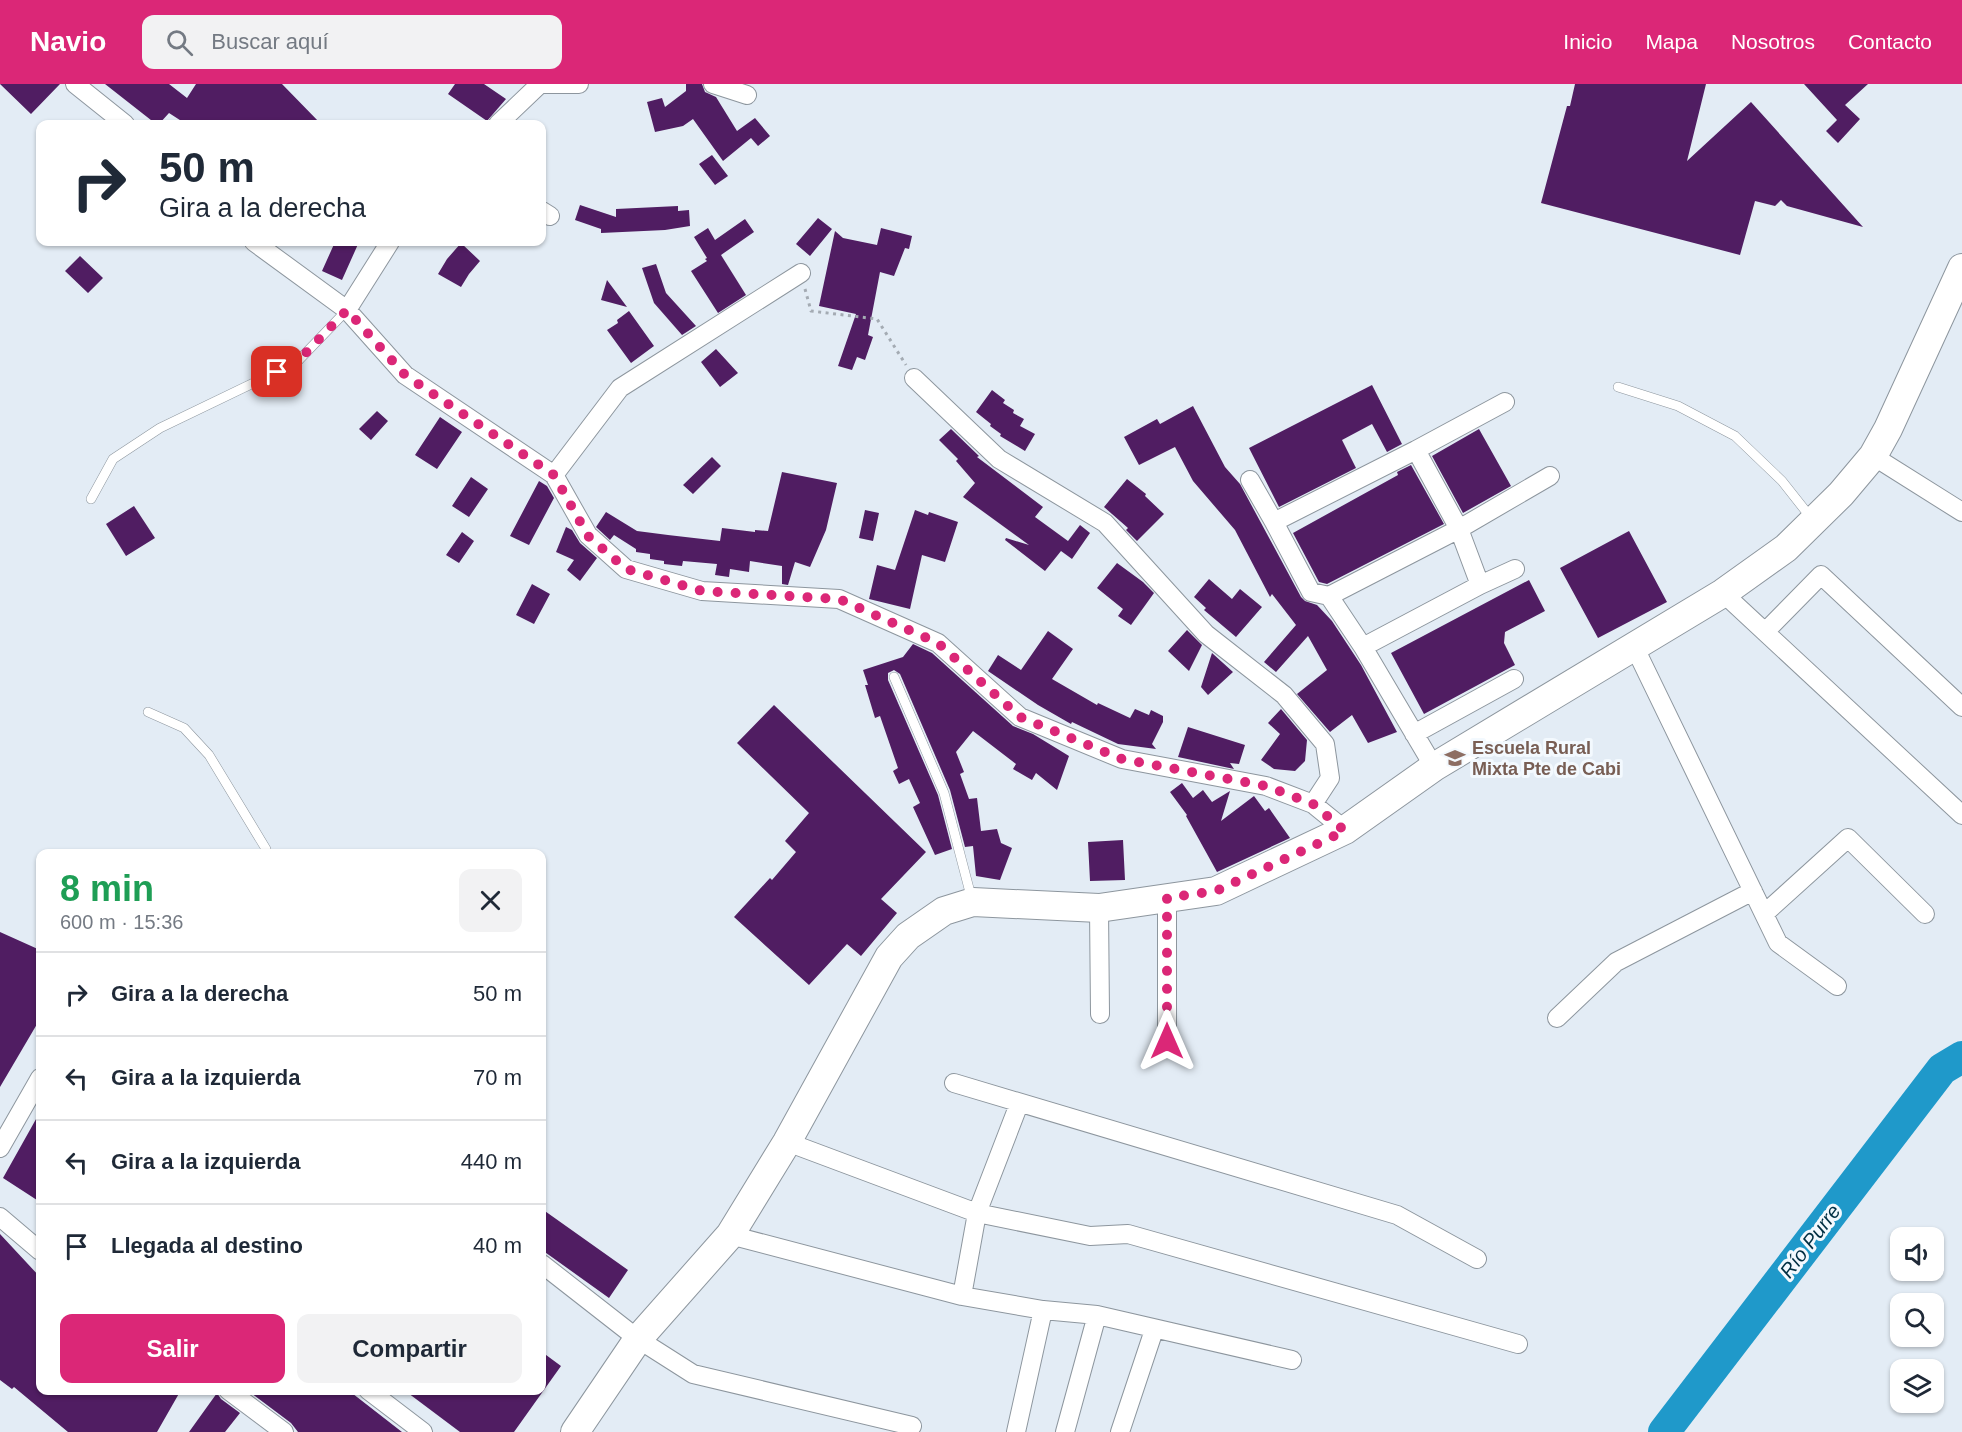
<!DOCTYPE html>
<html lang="es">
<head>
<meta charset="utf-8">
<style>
  :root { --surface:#fff; --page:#f2f2f3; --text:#1f2937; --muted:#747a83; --line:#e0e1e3; --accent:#db2777 }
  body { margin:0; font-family:Helvetica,sans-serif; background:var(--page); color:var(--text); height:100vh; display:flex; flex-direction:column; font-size:22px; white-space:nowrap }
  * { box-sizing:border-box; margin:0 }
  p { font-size:20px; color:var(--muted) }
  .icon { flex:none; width:33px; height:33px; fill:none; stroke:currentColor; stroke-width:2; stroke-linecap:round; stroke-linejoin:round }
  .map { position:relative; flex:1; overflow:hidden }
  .side { position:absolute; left:36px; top:765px; width:510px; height:546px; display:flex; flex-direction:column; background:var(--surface); border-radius:12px; box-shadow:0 2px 4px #0004 }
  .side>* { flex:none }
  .top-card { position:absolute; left:36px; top:36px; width:510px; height:126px; border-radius:12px; box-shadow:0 2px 4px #0004; background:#fff; color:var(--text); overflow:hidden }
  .controls { position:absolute; left:1890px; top:1143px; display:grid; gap:12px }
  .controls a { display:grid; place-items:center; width:54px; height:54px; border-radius:12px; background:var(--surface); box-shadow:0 2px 4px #0004; font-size:30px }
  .pin { position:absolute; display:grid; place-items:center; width:51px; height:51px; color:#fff; margin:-26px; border-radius:12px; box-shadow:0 3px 9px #0006 }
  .me { position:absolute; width:66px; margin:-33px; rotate:0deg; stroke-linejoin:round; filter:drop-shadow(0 0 4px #0008) }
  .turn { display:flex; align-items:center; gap:21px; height:126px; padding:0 24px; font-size:27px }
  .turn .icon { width:78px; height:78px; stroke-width:2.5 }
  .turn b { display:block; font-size:42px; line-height:51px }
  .round { display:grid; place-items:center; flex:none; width:63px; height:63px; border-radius:12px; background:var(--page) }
  .headline { display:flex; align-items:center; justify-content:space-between; height:102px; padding:0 24px }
  h1 { font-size:36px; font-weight:800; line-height:45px; color:#1e9e55 }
  .cta { display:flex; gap:12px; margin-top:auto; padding:12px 24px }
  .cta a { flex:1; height:69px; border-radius:12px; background:var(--accent); color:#fff; font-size:24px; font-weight:800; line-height:69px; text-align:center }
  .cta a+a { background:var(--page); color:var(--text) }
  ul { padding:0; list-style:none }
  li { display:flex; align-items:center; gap:18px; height:84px; padding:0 24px; border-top:2px solid var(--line) }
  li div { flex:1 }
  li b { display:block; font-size:22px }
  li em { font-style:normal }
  header { display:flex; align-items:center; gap:36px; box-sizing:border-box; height:84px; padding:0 30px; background:var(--accent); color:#fff }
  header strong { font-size:28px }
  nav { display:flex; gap:33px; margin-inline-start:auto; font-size:21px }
  .search { width:420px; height:54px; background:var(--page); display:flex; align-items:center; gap:15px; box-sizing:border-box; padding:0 21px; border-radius:12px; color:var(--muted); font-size:22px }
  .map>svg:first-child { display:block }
</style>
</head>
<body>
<header>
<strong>Navio</strong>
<div class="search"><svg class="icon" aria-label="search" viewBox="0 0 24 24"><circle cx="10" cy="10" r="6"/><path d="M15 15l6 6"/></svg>Buscar aquí</div>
<nav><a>Inicio</a><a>Mapa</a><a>Nosotros</a><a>Contacto</a></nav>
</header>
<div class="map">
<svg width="1962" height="1348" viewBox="0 0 1962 1348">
  <rect width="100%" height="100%" fill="#e3ecf5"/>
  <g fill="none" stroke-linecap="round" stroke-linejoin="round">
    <!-- river -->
    <path stroke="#1f99ca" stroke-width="32" d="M 1664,1348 L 1942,985 L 1962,973"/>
  </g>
  <!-- building -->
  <path fill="#501d62" d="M 0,0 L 60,0 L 31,30 Z
    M 105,0 L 169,0 L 187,14 L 196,0 L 282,0 L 321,40 L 186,40 L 169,29 L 159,40 L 156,40 Z
    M 455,0 L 484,0 L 506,15 L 487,37 L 448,10 Z
    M 686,0 L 702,0 L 705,8 L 716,13 L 737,47 L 755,34 L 770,52 L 758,62 L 751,54 L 723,77 L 693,35 L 683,42 L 655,48 L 647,18 L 662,14 L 665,23 L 686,7 Z
    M 1575,0 L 1706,0 L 1687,77 L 1751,18 L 1863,143 L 1787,122 L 1781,116 L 1775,122 L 1755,117 L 1740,171 L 1541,119 L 1567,22 L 1570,22 Z
    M 1804,0 L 1868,0 L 1845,21 L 1860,35 L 1838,59 L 1826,47 L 1837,36 Z
    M 712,71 L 728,92 L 715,101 L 699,80 Z
    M 580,121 L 616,133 L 616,125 L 678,122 L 678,127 L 689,126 L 690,142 L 665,146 L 601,149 L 601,145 L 575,136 Z
    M 818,134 L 832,145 L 810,172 L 796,160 Z
    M 745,135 L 754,148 L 721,171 L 746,211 L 718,229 L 691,187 L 707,177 L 705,175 L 707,174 L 694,153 L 708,144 L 715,156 Z
    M 881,144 L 912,152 L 909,165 L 905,164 L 894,192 L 880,188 L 868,251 L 873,253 L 865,276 L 857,273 L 852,286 L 838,282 L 856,230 L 819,222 L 835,147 L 843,154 L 877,161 Z
    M 335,158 L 359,158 L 342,196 L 322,187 Z
    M 461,159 L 480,177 L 469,190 L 461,203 L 438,190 L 447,175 Z
    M 80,172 L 103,194 L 88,209 L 65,187 Z
    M 656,180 L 666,209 L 696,242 L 682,251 L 654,219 L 642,184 Z
    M 607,196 L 627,223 L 601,216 Z
    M 629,227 L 654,262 L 631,279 L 607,246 L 618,239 L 617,236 Z
    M 716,265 L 738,289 L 720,303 L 701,278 Z
    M 1372,301 L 1402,360 L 1387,368 L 1372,340 L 1342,356 L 1356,384 L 1279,423 L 1249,364 Z
    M 992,306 L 1005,316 L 1003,319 L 1014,326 L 1013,329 L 1024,335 L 1020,342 L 1035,350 L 1025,367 L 1000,352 L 1001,350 L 990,342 L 991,340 L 976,328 Z
    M 1193,322 L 1225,383 L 1240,400 L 1301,513 L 1305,517 L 1317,521 L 1332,537 L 1361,581 L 1397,648 L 1368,659 L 1352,631 L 1330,648 L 1297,610 L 1327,586 L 1308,552 L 1276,588 L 1264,578 L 1296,541 L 1272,510 L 1270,513 L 1235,446 L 1193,397 L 1175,363 L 1139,381 L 1124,353 L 1157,335 L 1160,340 Z
    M 377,327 L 388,337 L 371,356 L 359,345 Z
    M 440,333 L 462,348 L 437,385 L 415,371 Z
    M 951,345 L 979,372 L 977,373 L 1043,423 L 1035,433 L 1068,457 L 1080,441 L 1090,449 L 1072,475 L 1061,467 L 1045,487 L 1005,456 L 1006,454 L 1029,461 L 963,413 L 975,399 L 956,377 L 958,375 L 939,356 Z
    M 1479,345 L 1511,402 L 1463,429 L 1432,372 Z
    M 712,373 L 721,382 L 693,410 L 683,401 Z
    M 1411,381 L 1444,440 L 1327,500 L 1319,498 L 1293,449 L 1398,391 L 1397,388 Z
    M 782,388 L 837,399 L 826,446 L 810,483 L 795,478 L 788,501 L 782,500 L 782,482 L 750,477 L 749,488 L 730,485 L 729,493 L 715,491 L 717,480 L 683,477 L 682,482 L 664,480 L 664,477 L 650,475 L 650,470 L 636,468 L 636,465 L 614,451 L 610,456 L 596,443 L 606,428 L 637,447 L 668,451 L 720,457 L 722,444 L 755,448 L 755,446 L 768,447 Z
    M 471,393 L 488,405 L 469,433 L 452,422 Z
    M 1127,395 L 1146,410 L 1145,412 L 1164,430 L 1137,457 L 1126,446 L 1128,444 L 1104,423 Z
    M 539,397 L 547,402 L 554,414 L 529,461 L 510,452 Z
    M 134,422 L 155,454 L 126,472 L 106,440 Z
    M 865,426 L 879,429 L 873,457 L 859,454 Z
    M 915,426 L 928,431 L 929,428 L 958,438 L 945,478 L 922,471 L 910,525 L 869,515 L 877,481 L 895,486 Z
    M 566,443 L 572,446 L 580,459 L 597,474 L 580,497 L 567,486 L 574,476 L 556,468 Z
    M 1629,447 L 1667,518 L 1598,554 L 1560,484 Z
    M 462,448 L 474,457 L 459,479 L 446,471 Z
    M 1117,479 L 1143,498 L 1154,509 L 1131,541 L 1118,532 L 1123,525 L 1097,504 Z
    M 1209,495 L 1232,515 L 1240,505 L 1262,523 L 1236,553 L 1204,526 L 1206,524 L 1194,513 Z
    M 1529,496 L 1545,527 L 1505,548 L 1504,559 L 1515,581 L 1424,630 L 1391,569 Z
    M 532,500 L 550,510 L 534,540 L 516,531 Z
    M 1187,546 L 1202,561 L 1189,587 L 1168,567 Z
    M 1048,547 L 1073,565 L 1052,595 L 1097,621 L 1098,619 L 1130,634 L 1135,625 L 1149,631 L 1151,626 L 1163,632 L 1163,638 L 1152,660 L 1156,665 L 1118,660 L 1072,638 L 1071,640 L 1038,621 L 988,587 L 998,571 L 1021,586 Z
    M 913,560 L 932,569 L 1013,642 L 1033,650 L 1069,672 L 1057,706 L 1036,689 L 1032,696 L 1013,685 L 1016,680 L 973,647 L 956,668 L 964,688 L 960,690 L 969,715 L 977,714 L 981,747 L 997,745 L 1001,759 L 1012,764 L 1000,796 L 976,792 L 973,762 L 965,763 L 950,706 L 900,590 L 894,586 L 888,589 L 888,596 L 938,711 L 952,765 L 935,771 L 913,723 L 920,719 L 909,695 L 899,700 L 893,687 L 898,684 L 880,632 L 875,634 L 865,601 L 868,601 L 863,586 L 903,573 Z
    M 1212,569 L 1233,588 L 1208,611 L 1201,603 Z
    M 774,621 L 926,768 L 881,815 L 897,829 L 861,872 L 847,860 L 809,901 L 734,833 L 770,794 L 772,796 L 796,768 L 785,757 L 809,729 L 737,659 Z
    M 1281,625 L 1307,656 L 1305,677 L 1295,687 L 1274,685 L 1261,676 L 1280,650 L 1268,639 Z
    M 1188,643 L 1245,661 L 1239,680 L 1230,679 L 1234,685 L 1178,673 Z
    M 1182,699 L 1193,714 L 1203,706 L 1212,718 L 1230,707 L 1221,737 L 1254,712 L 1265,727 L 1269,724 L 1290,754 L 1217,788 L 1186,732 L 1187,731 L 1170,708 Z
    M 1123,756 L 1125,796 L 1090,797 L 1088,758 Z
    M 0,848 L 40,866 L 40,935 L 0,1003 Z
    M 40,1028 L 40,1118 L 3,1094 Z
    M 542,1125 L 628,1186 L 609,1214 L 542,1166 Z
    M 0,1150 L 40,1193 L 40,1306 L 181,1306 L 157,1348 L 68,1348 L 14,1303 L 12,1305 L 0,1296 Z
    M 542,1268 L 561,1282 L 514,1348 L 460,1348 L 404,1306 L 542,1306 Z
    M 247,1306 L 348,1306 L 402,1348 L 298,1348 L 291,1339 Z
    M 217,1309 L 221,1315 L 240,1329 L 225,1348 L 189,1348 Z"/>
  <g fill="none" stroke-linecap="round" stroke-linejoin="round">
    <!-- lane casing -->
    <g stroke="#8d969e" stroke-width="10">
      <path id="lane" d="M 1618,303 L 1678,322 L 1735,352 L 1782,397 L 1812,435
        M 91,415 L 113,375 L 160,344 L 297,278 L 347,226
        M 894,593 L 944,709 L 972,816
        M 148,628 L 184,644 L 209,671 L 266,765 L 264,770"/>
    </g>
    <!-- street casing -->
    <g stroke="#8d969e" stroke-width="20">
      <path id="street" d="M 75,0 L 125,40
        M 713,0 L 747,11
        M 498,40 L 540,0 L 579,0
        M 542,127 L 550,132
        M 254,158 L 347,226 L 405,291 L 554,391 L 588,451 L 626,485 L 702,507 L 839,515 L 938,559 L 1020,633 L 1122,675 L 1266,702 L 1313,720 L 1345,746
        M 347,226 L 390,158
        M 914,294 L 999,375 L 1105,439 L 1206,550 L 1284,611 L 1325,660 L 1330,694 L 1313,720
        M 1416,366 L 1459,445 L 1480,501
        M 1873,372 L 1962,428
        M 554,391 L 620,304 L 801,189
        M 1250,396 L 1274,438 L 1311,508 L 1329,512 L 1363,563 L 1434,683
        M 1274,438 L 1416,366 L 1505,318
        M 1723,509 L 1962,731
        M 1329,512 L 1459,445 L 1550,392
        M 1765,548 L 1821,491 L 1962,623
        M 1634,562 L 1778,859 L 1837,902
        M 1363,563 L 1480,501 L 1515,485
        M 1414,650 L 1514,595
        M 1099,824 L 1100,930
        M 1764,830 L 1848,754 L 1925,830
        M 1557,934 L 1616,878 L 1753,807
        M 1167,957 L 1167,814
        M 954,999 L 1397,1131 L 1477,1175
        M 787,1058 L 977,1129 L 1090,1152 L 1128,1150 L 1518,1260
        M 0,1064 L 40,994
        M 0,1133 L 40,1167
        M 730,1151 L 962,1212 L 1043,1226 L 1097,1231 L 1292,1276
        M 542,1180 L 638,1255 L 693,1290 L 912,1342
        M 962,1212 L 977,1129 L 1019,1020
        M 228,1306 L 284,1348
        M 368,1306 L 423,1348
        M 1016,1348 L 1043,1226
        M 1065,1348 L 1097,1231
        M 1120,1348 L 1154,1246"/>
    </g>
    <!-- primary casing -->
    <g stroke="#8d969e" stroke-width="30">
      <path id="primary" d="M 575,1348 L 638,1255 L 730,1151 L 787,1058 L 889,873 L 908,852 L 944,827 L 973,818 L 1099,824 L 1216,807 L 1345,746 L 1434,683 L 1723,509 L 1786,464 L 1841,410 L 1873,372 L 1888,345 L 1962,184"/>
    </g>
    <!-- path -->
    <path stroke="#a4abb3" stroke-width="3" stroke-dasharray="3 4.5" stroke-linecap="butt" d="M 805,205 L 811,227 L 877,235 L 906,281"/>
    <!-- lane -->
    <use href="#lane" stroke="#fff" stroke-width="9"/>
    <!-- street -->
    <use href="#street" stroke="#fff" stroke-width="18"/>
    <!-- primary -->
    <use href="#primary" stroke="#fff" stroke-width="28"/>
  </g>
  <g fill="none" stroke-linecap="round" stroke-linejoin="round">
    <!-- route -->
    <path stroke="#db2777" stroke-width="10" stroke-dasharray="0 18" d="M 277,288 L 297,278 L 347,226 L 405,291 L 554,391 L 588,452 L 626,485 L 702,507 L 839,515 L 938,559 L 1020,633 L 1122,675 L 1266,702 L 1313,720 L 1345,747 L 1216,807 L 1167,814 L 1167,957"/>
  </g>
  <!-- icons -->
  <defs>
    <g id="school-bare" transform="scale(1.62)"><path d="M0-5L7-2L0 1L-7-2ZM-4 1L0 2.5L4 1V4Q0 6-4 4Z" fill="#8d6e63" stroke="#f3f9fe" stroke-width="2.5" paint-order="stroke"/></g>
  </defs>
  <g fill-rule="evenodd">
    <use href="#school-bare" x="1455" y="674"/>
  </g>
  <g text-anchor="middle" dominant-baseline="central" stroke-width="6" stroke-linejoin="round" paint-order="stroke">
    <!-- education labels -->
    <g font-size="18" font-weight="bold" fill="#785e54" stroke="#f3f9fe" text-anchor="start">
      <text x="1472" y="664">Escuela Rural<tspan x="1472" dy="21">Mixta Pte de Cabi</tspan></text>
    </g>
    <!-- water labels -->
    <g font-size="20" font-style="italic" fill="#002f43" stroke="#f3f9fe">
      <text transform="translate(1810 1157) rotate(-53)">Río Purre</text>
    </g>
  </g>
</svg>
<div class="controls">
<a><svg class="icon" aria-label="sound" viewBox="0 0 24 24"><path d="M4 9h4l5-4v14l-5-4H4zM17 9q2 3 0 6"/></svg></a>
<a><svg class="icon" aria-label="search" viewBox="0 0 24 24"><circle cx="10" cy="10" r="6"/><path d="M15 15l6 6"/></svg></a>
<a><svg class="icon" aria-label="layers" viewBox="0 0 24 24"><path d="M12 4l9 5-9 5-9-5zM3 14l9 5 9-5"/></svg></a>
</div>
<div class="pin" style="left:277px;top:288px;background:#d93025"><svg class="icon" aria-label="arrive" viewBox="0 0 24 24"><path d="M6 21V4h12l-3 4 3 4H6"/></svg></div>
<svg class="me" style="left:1167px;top:957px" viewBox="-20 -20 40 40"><path d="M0-17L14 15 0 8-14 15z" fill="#db2777" stroke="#fff" stroke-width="4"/></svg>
<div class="top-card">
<div class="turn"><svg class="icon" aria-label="right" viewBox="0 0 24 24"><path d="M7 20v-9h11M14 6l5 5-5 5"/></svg><div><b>50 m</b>Gira a la derecha</div></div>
</div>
<section class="side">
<div class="headline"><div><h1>8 min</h1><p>600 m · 15:36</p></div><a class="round"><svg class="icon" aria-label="close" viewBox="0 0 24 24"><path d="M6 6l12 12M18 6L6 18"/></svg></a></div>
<ul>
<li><svg class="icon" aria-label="right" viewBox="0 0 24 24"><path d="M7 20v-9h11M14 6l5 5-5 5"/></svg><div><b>Gira a la derecha</b></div><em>50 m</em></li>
<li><svg class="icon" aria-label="left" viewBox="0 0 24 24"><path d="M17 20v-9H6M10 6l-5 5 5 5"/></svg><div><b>Gira a la izquierda</b></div><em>70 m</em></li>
<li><svg class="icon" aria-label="left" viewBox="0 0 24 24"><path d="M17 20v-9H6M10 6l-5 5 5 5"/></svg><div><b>Gira a la izquierda</b></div><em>440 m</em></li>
<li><svg class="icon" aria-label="arrive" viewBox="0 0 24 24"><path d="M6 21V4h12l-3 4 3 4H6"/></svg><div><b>Llegada al destino</b></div><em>40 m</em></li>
</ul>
<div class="cta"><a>Salir</a><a>Compartir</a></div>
</section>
</div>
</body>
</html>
